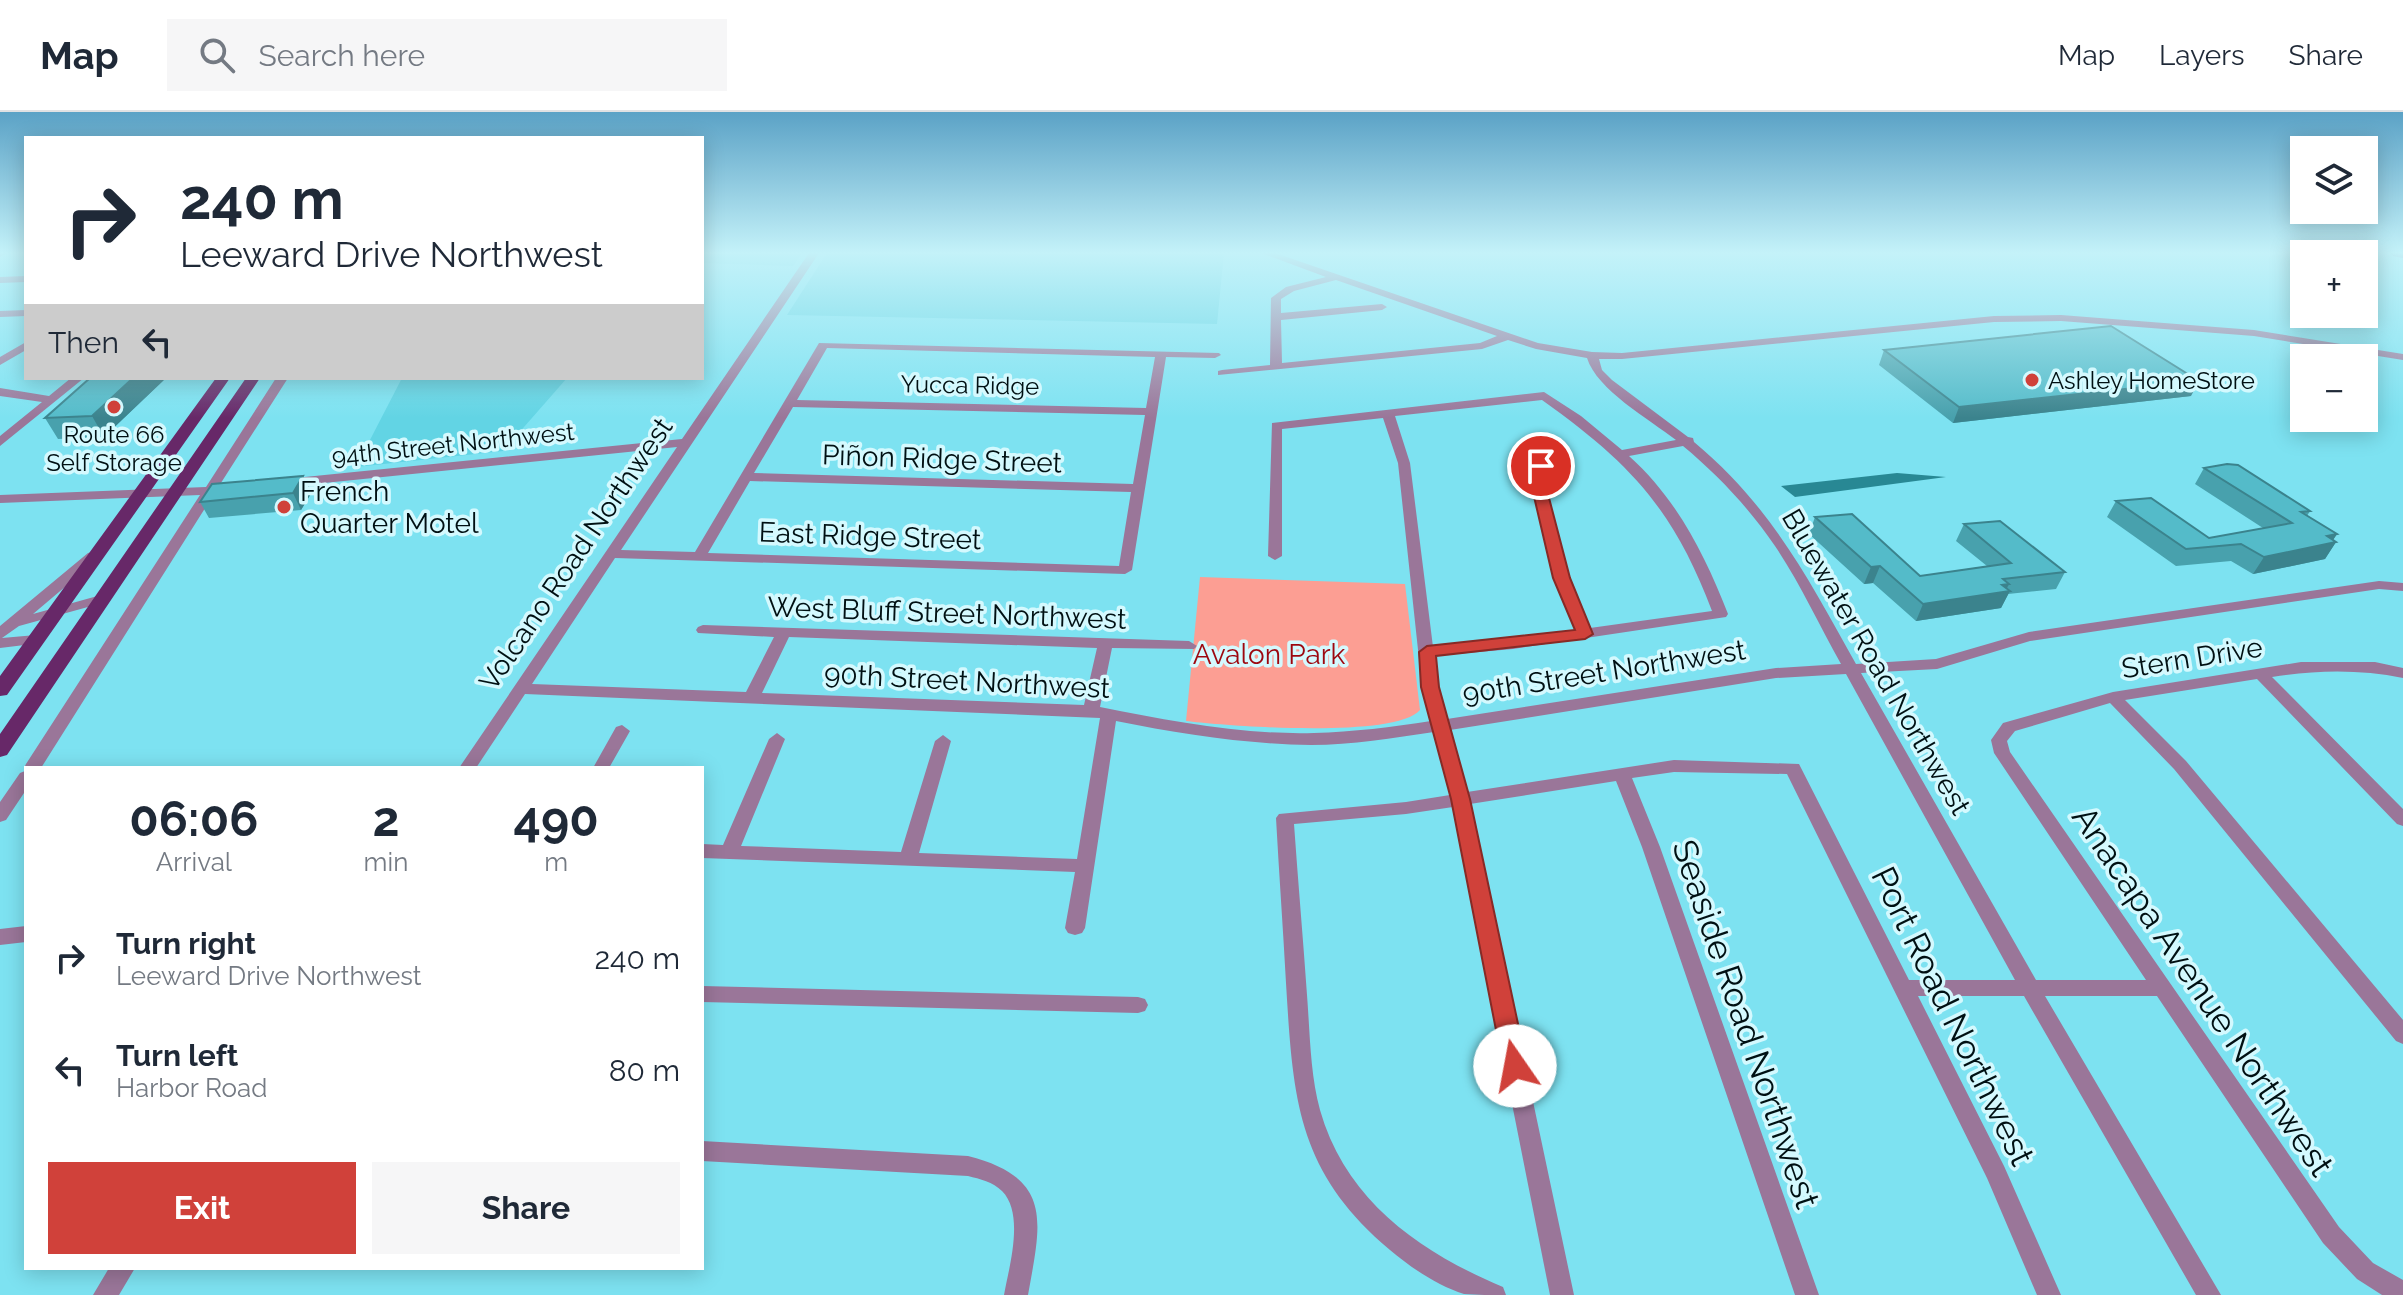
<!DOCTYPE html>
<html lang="en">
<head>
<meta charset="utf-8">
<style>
  :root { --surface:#fff; --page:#f6f6f7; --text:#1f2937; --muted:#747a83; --line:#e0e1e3; --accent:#d0413a }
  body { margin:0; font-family:Raleway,sans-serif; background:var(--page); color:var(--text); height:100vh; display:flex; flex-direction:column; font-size:30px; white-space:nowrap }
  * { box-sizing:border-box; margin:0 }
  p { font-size:26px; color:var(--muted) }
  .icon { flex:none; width:44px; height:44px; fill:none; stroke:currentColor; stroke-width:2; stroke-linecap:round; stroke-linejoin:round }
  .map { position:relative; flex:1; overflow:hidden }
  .sheet { position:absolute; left:24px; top:654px; width:680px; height:504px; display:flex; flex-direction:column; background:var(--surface); border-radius:0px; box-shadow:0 4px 20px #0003 }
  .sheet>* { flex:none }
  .banner { position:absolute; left:24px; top:24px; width:680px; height:244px; border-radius:0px; box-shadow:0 4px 20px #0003; background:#fff; color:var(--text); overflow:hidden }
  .fabs { position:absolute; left:2290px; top:24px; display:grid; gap:16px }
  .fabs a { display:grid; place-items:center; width:88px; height:88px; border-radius:0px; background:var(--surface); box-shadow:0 4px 20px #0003; font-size:40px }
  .pin { position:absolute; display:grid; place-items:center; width:68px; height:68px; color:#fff; margin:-34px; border:4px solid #fff; border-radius:50%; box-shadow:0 2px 8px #0007 }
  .me { position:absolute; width:88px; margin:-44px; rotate:348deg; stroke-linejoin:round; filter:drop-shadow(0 0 6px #0008) }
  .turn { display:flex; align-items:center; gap:28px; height:168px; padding:0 24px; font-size:36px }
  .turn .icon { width:104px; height:104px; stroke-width:2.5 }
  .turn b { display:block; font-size:56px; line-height:68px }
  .then { display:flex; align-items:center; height:76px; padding:0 24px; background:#0003; gap:16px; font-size:30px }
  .eta { display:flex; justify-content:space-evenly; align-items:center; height:136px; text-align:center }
  .eta b { font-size:48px; font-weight:700; line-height:56px }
  .primary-button { display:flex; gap:16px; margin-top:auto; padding:16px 24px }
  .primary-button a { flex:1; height:92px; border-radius:0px; background:var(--accent); color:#fff; font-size:32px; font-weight:700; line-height:92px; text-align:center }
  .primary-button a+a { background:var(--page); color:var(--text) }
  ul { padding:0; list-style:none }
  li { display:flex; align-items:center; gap:24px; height:112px; padding:0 24px }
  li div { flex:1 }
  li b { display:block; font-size:30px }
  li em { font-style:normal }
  header { display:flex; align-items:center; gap:48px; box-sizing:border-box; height:112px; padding:0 40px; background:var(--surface); border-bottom:2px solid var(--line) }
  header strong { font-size:38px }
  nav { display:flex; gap:44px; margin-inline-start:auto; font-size:28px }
  .search { width:560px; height:72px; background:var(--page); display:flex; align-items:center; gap:20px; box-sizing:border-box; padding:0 28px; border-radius:0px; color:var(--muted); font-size:30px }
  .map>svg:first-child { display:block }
</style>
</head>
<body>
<header>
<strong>Map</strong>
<div class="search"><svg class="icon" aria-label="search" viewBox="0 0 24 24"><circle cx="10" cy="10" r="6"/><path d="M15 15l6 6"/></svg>Search here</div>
<nav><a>Map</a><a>Layers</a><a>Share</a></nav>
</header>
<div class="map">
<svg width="2403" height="1183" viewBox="0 0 2403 1183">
  <rect width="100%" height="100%" fill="#7de2f1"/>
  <!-- built -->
  <path fill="#62d4e4" d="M 702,141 L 802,141 L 793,154 L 702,151 Z
    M 827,141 L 1224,141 L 1217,212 L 787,203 Z
    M 402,266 L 567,266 L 503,339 L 356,355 Z"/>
  <!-- green -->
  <path fill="#fc9e93" d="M 1200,465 L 1405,472 L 1420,598 C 1395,627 1226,614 1186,609 Z"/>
  <!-- water -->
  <path fill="#288894" d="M 1897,361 L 1946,365 L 1795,385 L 1781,374 Z"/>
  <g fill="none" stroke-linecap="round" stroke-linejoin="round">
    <!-- minor -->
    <path fill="#9a7699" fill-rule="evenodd" d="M 0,141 L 7,141 L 0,145 Z
      M 809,141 L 819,141 L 621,438 L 695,440 L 819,231 L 1219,241 L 1221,243 L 1215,246 L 1166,245 L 1132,458 L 1125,462 L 615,446 L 532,572 L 746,580 L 774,525 L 698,521 L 696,518 L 698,515 L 703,513 L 1189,529 L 1197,534 L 1194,537 L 1112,536 L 1100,595 C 1170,609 1242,623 1314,621 C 1353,620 1392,615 1431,609 L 1422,575 L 1398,351 L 1383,306 L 1282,317 L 1282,444 L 1275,448 L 1268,444 L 1272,311 L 1544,280 L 1581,304 L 1622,338 L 1676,328 C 1649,307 1597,278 1587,246 L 1536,237 L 1508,228 L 1482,237 L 1218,263 L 1218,259 L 1222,258 L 1270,253 L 1271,186 L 1286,175 L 1326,165 L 1261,141 L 1275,141 L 1538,231 L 1592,240 L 1622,241 L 1994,204 L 2061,203 L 2254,218 L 2403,242 L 2403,248 L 2254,224 L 2061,209 L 1994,210 L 1622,247 L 1599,247 L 1602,258 L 1612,268 L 1688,325 L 1693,326 L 1694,330 C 1771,394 1808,466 1856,552 L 1936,547 L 2029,520 L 2379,469 L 2403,471 L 2403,479 L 2379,477 L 2030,529 L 1937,557 L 1861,561 L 2036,868 L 2146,868 L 1994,641 L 1991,628 L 2003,611 L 2113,580 L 2301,550 L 2375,550 L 2403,556 L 2403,566 C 2360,557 2315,558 2272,565 L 2403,697 L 2403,714 L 2397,712 L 2257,567 L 2125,588 L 2186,649 L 2403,908 L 2403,932 L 2396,929 L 2174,657 L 2110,591 L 2015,619 L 2007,629 L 2010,640 L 2339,1115 L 2373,1151 L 2403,1168 L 2403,1183 L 2382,1183 L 2357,1167 L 2323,1131 L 2157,884 L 2045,884 L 2221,1183 L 2196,1183 L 2024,884 L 1918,884 L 2004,1054 L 2061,1183 L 2037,1183 L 1987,1066 L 1787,662 L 1674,660 L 1632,666 L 1660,735 L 1819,1183 L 1795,1183 L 1642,735 L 1616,669 L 1470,692 L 1574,1183 L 1550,1183 L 1453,695 L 1406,702 L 1294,712 C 1298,769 1303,826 1307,883 C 1310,921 1310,961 1320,998 C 1346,1089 1420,1140 1503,1175 L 1506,1183 C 1493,1183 1476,1183 1464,1182 C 1438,1174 1410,1155 1390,1138 C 1296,1059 1293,985 1286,871 C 1283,816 1279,761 1276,706 L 1279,702 L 1406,690 L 1450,683 L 1434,620 C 1393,626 1352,633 1311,633 C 1245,632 1181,622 1116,609 L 1085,816 L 1082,821 L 1075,823 L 1068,821 L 1065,816 L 1075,760 L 702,746 L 702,732 L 723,733 L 769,627 L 777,621 L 785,627 L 741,734 L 901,740 L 935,629 L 943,623 L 951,629 L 919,741 L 1077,747 L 1100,606 L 525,582 L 476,656 L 459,656 L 677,335 L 285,375 L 279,371 L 285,367 L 682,327 ZM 1336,168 L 1497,224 L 1480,231 L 1282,251 L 1281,208 L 1382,198 L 1387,195 L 1382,192 L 1281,201 L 1281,187 L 1294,179 ZM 827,236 L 1155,245 L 1146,296 L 797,288 ZM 1542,288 C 1630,351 1673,396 1712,499 L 1590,516 L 1569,466 L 1542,363 L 1547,354 L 1541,350 L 1537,351 L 1530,363 L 1555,466 L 1576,518 L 1433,535 L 1410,351 L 1395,304 ZM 793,295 L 1145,303 L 1133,372 L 754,361 ZM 1683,334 C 1718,363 1749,396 1775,434 C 1800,471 1819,513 1841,552 L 1776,556 L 1447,607 L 1438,575 L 1434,544 L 1513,537 L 1726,505 L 1728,502 C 1705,443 1677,387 1629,344 ZM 750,369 L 1131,380 L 1119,454 L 708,441 ZM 789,525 L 1097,536 L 1084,593 L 762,581 ZM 1846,562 L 2015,868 L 1909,868 L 1799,652 L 1674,648 L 1467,680 L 1450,618 L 1776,566 Z
      M 26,164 L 26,170 L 0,171 L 0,165 Z
      M 26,198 L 26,204 L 0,205 L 0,199 Z
      M 26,230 L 26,238 L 0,253 L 0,245 Z
      M 71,266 L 84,266 L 0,334 L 0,324 L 42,290 L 0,284 L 0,276 L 49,284 Z
      M 276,266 L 288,266 L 219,374 L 231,374 L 233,377 L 231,380 L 214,382 L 41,656 L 26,656 L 26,678 L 6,708 L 0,710 L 0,690 L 20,661 L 25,659 L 24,656 L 26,652 L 200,383 L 0,391 L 0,383 L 206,375 Z
      M 93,440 L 100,444 L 98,447 L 33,502 L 101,483 L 106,484 L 108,487 L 106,490 L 19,514 L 2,526 L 36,523 L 44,528 L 41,531 L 0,536 L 0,514 L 88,441 Z
      M 622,613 L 630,619 L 609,656 L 593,656 L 616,615 Z
      M 26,814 L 26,830 L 0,833 L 0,817 Z
      M 702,874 L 1138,885 L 1145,887 L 1148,893 L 1145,899 L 1138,901 L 702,890 Z
      M 702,1029 L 968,1044 C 1054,1066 1041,1110 1028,1183 L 1004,1183 C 1009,1155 1025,1102 1002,1079 C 993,1070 980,1067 968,1064 L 702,1049 Z
      M 109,1156 L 135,1156 L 119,1183 L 93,1183 Z"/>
    <!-- major -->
    <path fill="#672868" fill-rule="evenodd" d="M 216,266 L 230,266 L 7,583 L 0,584 L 0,564 Z
      M 246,266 L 260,266 L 7,643 L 0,645 L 0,622 Z"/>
    <!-- highway -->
    <path fill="#540056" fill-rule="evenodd" d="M 2391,141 L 2403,141 L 2403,146 L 2393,144 Z"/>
  </g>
  <!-- wall -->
  <path fill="#48a1ad" d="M 1884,238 L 2191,284 L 1953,311 L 1879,253 Z
    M 90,266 L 166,266 L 104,325 L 58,327 L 45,306 Z
    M 2204,356 L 2310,399 L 2307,404 L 2337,422 L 2333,428 L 2336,430 L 2325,447 L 2253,462 L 2231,449 L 2176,454 L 2107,405 L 2116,389 L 2209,426 L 2263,416 L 2195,372 Z
    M 303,364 L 312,380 L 301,398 L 209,406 L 200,390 Z
    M 1815,405 L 1920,464 L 1987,454 L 1956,429 L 1964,412 L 2065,460 L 2056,477 L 2008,482 L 2001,496 L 1916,509 L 1873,471 L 1864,472 L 1809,422 Z"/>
  <!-- shaded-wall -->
  <path fill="#3b838d" d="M 133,266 L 166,266 L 104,325 L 92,304 Z
    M 2199,269 L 2191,284 L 1953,311 L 1959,295 Z
    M 303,364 L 312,380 L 301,398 L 293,381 Z
    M 2337,422 L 2331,431 L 2336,430 L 2325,447 L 2253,462 L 2264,445 L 2327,424 Z
    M 1880,454 L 1873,471 L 1864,472 L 1871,455 Z
    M 2009,472 L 2005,480 L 2010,479 L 2001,496 L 1916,509 L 1923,492 Z"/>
  <!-- building -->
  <path fill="#54bbc9" stroke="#3b838d" stroke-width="2" d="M 2111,214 L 2199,269 L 1959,295 L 1884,238 Z
    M 90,266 L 133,266 L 92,304 L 45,306 Z
    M 2227,352 L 2238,353 L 2310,399 L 2301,400 L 2337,422 L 2327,424 L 2336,430 L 2264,445 L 2241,432 L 2186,437 L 2116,389 L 2151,386 L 2209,426 L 2292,411 L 2204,356 Z
    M 303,364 L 293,381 L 200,390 L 212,372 Z
    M 1852,402 L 1920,464 L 2011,451 L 1964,412 L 2000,409 L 2065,460 L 2003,467 L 2009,472 L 2002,473 L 2010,479 L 1923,492 L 1880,454 L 1871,455 L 1815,405 Z"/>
  <!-- sky -->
  <linearGradient id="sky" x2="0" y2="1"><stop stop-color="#5ba2c6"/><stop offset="0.46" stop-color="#c4f2f9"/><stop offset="1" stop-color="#c4f2f9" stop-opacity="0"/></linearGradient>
  <rect width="2403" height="306" fill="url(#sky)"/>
  <!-- route -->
  <path fill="#d0413a" stroke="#872a26" stroke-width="2" d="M 1541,349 L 1548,354 L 1543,363 L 1570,466 L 1593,522 L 1585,527 L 1436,544 L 1439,575 L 1470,687 L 1527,954 L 1523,961 L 1515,964 L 1507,961 L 1503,954 L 1451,687 L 1421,575 L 1419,540 L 1427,534 L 1575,518 L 1553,466 L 1529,363 L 1535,351 Z"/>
  <!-- markers -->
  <g fill="#d0413a" stroke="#d4f9fe" stroke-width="3">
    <circle cx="2032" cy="268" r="8"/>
    <circle cx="114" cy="295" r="8"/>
    <circle cx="284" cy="395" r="8"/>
  </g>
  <g text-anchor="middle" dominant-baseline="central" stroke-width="7" stroke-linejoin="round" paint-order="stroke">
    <!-- far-poi labels -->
    <g font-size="24" fill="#001013" stroke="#d4f9fe" text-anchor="start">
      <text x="2048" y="268">Ashley HomeStore</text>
      <text x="114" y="322" text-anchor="middle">Route 66<tspan x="114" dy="28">Self Storage</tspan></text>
    </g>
    <!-- far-street labels -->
    <g font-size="24" fill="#001013" stroke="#d4f9fe">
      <text transform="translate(970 273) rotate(1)">Yucca Ridge</text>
      <text transform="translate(453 332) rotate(-6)">94th Street Northwest</text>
    </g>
    <!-- street labels -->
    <g font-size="28" fill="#001013" stroke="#d4f9fe">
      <text transform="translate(942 347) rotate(2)">Piñon Ridge Street</text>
      <text transform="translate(870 424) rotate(2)">East Ridge Street</text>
      <text transform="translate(576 442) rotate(-56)">Volcano Road Northwest</text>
      <text transform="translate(947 501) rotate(2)">West Bluff Street Northwest</text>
      <text transform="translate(2192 546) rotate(-9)">Stern Drive</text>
      <text transform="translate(1876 550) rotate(60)">Bluewater Road Northwest</text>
      <text transform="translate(1604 560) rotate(-9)">90th Street Northwest</text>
      <text transform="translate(967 569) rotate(3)">90th Street Northwest</text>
    </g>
    <!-- poi labels -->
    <g font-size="28" fill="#001013" stroke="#d4f9fe" text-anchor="start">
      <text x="300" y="379">French<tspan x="300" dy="32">Quarter Motel</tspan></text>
    </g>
    <!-- park labels -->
    <g font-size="28" fill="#9d070f" stroke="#d4f9fe">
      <text x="1269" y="542">Avalon Park</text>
    </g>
    <!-- near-street labels -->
    <g font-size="34" fill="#001013" stroke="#d4f9fe">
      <text transform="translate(2203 879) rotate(56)">Anacapa Avenue Northwest</text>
      <text transform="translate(1953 904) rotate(64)">Port Road Northwest</text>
      <text transform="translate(1746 912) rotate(71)">Seaside Road Northwest</text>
    </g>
  </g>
</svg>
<div class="fabs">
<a><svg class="icon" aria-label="layers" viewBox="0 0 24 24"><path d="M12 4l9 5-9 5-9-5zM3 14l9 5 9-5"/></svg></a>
<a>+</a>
<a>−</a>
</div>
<div class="pin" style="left:1541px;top:354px;background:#d93025"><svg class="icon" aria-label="arrive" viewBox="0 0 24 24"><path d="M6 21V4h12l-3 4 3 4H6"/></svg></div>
<svg class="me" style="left:1515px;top:954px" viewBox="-20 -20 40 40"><circle r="19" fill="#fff"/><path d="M0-13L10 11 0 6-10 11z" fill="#d0413a"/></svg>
<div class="banner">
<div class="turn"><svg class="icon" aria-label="right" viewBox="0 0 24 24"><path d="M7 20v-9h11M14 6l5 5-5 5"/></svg><div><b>240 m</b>Leeward Drive Northwest</div></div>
<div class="then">Then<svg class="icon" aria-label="left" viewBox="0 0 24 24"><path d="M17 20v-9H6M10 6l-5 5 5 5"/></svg></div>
</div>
<section class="sheet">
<div class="eta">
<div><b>06:06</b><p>Arrival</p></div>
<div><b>2</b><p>min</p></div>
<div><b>490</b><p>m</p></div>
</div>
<ul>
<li><svg class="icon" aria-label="right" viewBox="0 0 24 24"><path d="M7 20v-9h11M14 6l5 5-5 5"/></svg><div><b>Turn right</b><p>Leeward Drive Northwest</p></div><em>240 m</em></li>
<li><svg class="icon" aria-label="left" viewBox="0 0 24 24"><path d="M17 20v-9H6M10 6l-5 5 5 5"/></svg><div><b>Turn left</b><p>Harbor Road</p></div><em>80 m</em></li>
</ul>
<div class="primary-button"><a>Exit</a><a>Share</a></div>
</section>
</div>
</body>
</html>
